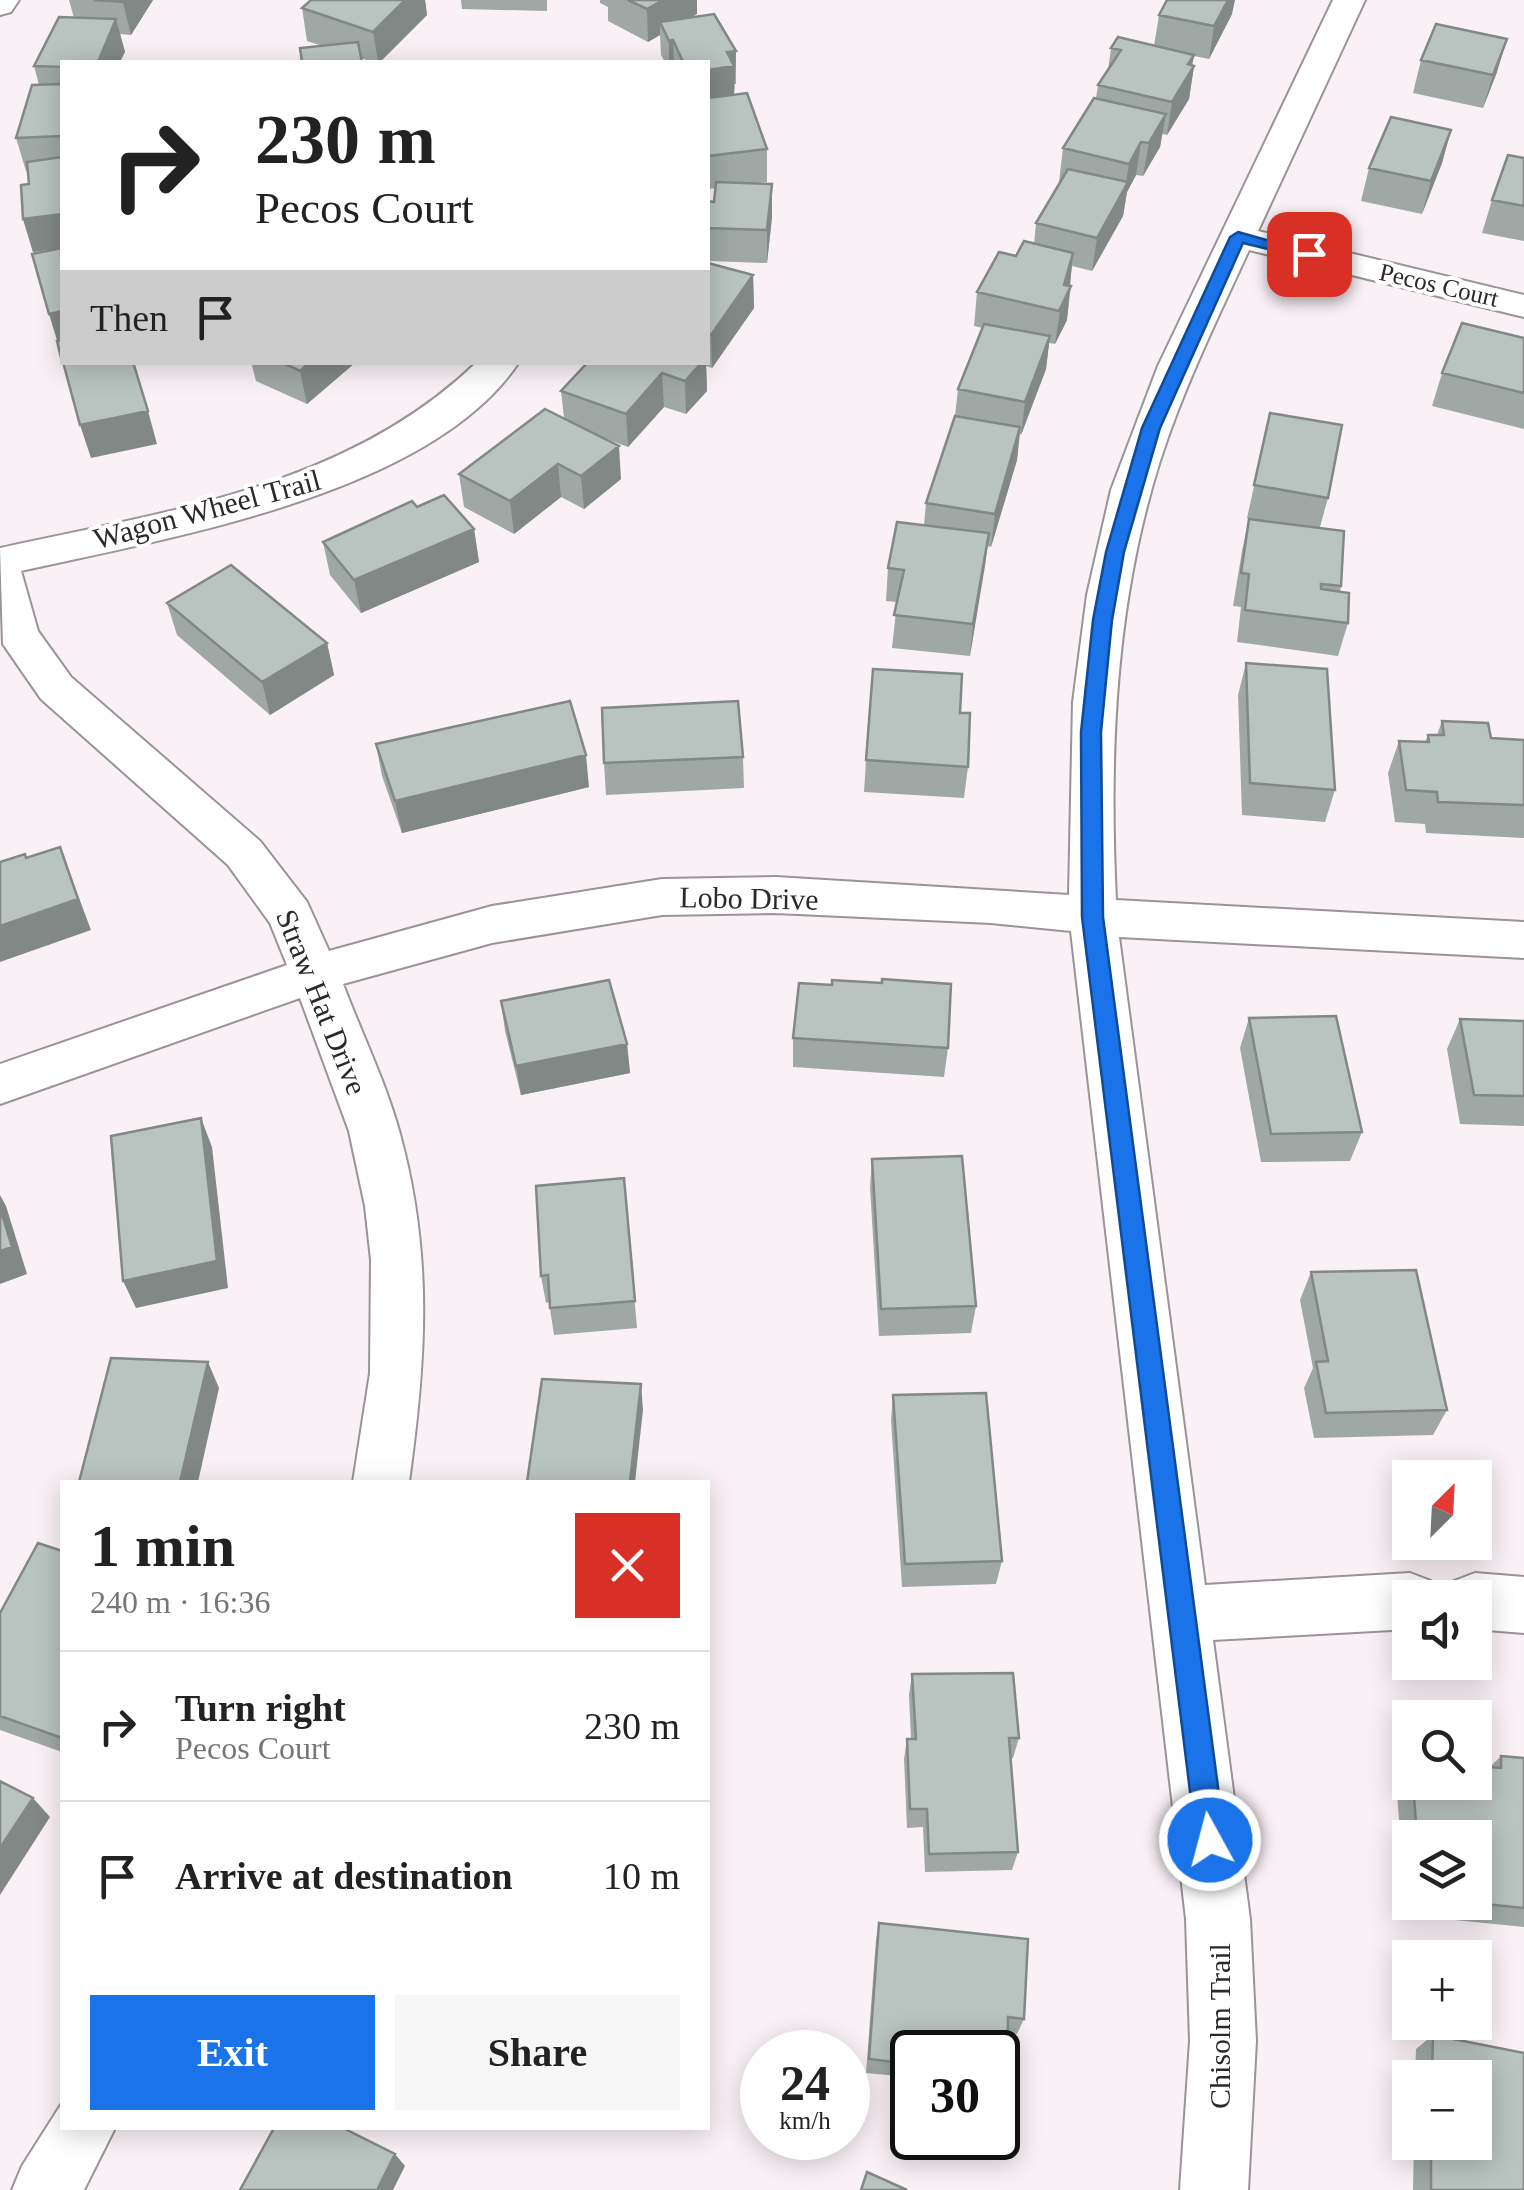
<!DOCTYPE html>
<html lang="en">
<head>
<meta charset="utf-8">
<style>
  :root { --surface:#fff; --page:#f6f6f6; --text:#222; --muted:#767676; --line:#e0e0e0; --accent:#1a73e8 }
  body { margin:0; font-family:"Times New Roman",serif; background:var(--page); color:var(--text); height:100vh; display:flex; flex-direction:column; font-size:38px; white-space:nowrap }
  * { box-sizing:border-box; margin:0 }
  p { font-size:32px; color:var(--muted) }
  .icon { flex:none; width:55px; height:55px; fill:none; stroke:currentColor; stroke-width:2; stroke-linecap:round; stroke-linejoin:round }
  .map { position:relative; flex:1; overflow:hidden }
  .details { position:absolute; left:60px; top:1480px; width:650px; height:650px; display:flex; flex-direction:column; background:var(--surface); border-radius:0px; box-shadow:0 5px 25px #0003 }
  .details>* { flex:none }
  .top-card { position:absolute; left:60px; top:60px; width:650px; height:305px; border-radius:0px; box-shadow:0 5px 25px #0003; background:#fff; color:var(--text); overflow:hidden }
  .needle { width:65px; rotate:24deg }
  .tools { position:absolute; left:1392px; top:1460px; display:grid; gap:20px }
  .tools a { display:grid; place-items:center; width:100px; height:100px; border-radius:0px; background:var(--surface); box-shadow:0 5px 25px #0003; font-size:50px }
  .speed { position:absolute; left:740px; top:2030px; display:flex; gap:20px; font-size:50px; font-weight:700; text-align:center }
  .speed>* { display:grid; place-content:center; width:130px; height:130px; border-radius:50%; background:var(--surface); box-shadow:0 5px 25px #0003; line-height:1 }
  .speed small { font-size:25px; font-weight:400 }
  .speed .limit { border:5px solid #111; border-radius:15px; background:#fff; color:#111 }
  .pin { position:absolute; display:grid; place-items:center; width:85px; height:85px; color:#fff; margin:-42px; border-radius:20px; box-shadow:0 5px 15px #0006 }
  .me { position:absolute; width:110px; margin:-55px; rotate:353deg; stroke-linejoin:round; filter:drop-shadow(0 0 8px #0008) }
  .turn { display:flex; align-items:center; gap:35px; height:210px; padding:0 30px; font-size:45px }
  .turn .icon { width:130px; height:130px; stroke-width:2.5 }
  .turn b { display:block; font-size:70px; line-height:85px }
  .then { display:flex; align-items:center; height:95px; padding:0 30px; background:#0003; gap:20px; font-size:38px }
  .round { display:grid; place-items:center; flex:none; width:105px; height:105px; border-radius:0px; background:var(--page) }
  .summary { display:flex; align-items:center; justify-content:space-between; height:170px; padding:0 30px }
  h1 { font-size:60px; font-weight:600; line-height:75px }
  .primary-button { display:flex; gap:20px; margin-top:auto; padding:20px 30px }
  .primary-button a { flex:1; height:115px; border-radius:0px; background:var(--accent); color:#fff; font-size:40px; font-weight:600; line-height:115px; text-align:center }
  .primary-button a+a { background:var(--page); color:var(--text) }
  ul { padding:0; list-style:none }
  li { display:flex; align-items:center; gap:30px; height:150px; padding:0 30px; border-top:2px solid var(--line) }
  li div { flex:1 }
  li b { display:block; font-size:38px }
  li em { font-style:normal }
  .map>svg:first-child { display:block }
</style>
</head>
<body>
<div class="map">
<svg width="1524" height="2190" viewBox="0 0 1524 2190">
  <rect width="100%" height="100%" fill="#faf1f6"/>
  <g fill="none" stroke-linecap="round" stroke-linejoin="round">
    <!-- street casing -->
    <g stroke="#9b9397" stroke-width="4">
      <path id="street" d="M 0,0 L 19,0 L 11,12 L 0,15 Z
        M 1333,0 L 1365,0 L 1258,231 L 1524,295 L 1524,317 L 1249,250 C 1217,320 1183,389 1160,461 C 1115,603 1109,753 1116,900 L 1524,922 L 1524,958 L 1119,937 L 1205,1585 L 1410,1573 L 1431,1581 L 1438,1598 L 1410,1598 L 1410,1629 L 1213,1640 L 1250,1919 L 1256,2041 L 1248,2190 L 1180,2190 L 1190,2041 L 1186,1919 L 1071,931 L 991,923 L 776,913 L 662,915 L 492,943 L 343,984 C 362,1034 386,1083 400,1134 C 433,1255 426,1360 409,1482 L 353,1482 L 370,1373 L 371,1260 L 365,1206 L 349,1131 L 300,998 L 0,1104 L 0,1064 L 287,965 L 270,923 L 228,865 L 41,699 L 3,644 L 0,548 C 168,511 348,487 477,362 L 519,362 C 431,495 167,538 21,571 L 38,631 L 71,677 L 260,841 L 307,902 L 329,951 L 492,906 L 662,879 L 776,877 L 1069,895 L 1073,702 L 1087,595 L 1111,490 L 1158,366 Z
        M 1475,1573 L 1524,1577 L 1524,1633 L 1475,1629 L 1475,1598 L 1447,1598 L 1454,1581 Z
        M 62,2103 L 62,2128 L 115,2128 L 84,2190 L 12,2190 L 22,2166 Z"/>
    </g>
    <!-- street -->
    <use href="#street" fill="#fff" fill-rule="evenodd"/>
  </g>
  <!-- wall -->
  <path fill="#9fa8a4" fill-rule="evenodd" d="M 69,0 L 153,0 L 131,35 L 120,34 L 125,52 L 62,62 L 62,362 L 57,341 L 54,249 L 33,252 L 23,219 L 29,184 L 28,171 L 26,171 L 16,138 L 39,85 L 34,66 L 74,18 Z
    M 311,0 L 425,0 L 427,15 L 380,62 L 373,62 L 307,41 L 302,8 Z
    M 461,0 L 547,0 L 547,11 L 462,9 Z
    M 600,0 L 697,0 L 697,14 L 691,17 L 736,51 L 736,84 L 734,84 L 734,94 L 767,149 L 767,182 L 757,183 L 772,217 L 767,263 L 708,261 L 708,201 L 714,202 L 716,188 L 708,189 L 708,62 L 665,62 L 661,55 L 660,35 L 648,42 L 608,21 L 608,7 L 600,3 Z
    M 1232,14 L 1209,59 L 1194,56 L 1192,65 L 1194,66 L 1189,99 L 1167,135 L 1162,134 L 1160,147 L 1143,176 L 1136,175 L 1127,192 L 1123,216 L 1092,271 L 1072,266 L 1069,286 L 1071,286 L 1067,320 L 1055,344 L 1049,343 L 1046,369 L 1021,435 L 1020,434 L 1017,460 L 991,547 L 987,546 L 970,656 L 892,648 L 897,602 L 886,601 L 888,568 L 924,525 L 926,503 L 955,416 L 958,389 L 983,328 L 974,326 L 977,292 L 1016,256 L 1034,244 L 1036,223 L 1061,182 L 1059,182 L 1063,148 L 1096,98 L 1098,85 L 1108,70 L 1111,48 L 1154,46 L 1159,15 Z
    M 1421,60 L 1497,72 L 1483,108 L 1413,93 Z
    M 1451,130 L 1442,163 L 1422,214 L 1361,201 L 1369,168 Z
    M 1524,158 L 1524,241 L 1482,233 L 1492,200 Z
    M 708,263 L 753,275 L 754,308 L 712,368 L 706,366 L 707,391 L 686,414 L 664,407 L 628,447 L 601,437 L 621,479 L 584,509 L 561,497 L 514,534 L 464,507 L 459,474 L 564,418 L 561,391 L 588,362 L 708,362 Z
    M 1524,338 L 1524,429 L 1432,406 L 1442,373 Z
    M 251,362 L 356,362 L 307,404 L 256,381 Z
    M 1270,413 L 1328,498 L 1320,527 L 1341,586 L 1340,592 L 1348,623 L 1338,656 L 1237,642 L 1241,607 L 1233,606 L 1242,551 L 1249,519 L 1252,519 L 1247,518 Z
    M 417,507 L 474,529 L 479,562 L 361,613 L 330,575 L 323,542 Z
    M 167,603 L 327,643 L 334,675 L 270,715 L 177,635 Z
    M 1246,663 L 1335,790 L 1325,822 L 1242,815 L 1238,695 Z
    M 960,713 L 968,767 L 964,798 L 864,792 L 866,760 Z
    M 1442,721 L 1491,738 L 1524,740 L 1524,838 L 1426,833 L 1425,824 L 1395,822 L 1388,773 L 1399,741 L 1425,742 L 1428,735 L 1437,735 Z
    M 376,744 L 589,787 L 402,833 L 382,776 Z
    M 743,757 L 744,788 L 606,795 L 604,763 Z
    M 501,1001 L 627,1044 L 630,1073 L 521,1095 L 505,1031 Z
    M 1249,1018 L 1362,1132 L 1350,1161 L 1261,1162 L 1240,1048 Z
    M 1460,1019 L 1524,1021 L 1524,1126 L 1460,1124 L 1447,1049 Z
    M 793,1038 L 948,1048 L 944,1077 L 793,1067 Z
    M 872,1159 L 976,1306 L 971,1333 L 879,1336 L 870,1187 Z
    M 624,1178 L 637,1328 L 554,1335 L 549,1302 L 546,1303 L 541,1276 Z
    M 1311,1272 L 1447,1410 L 1433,1435 L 1314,1438 L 1304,1388 L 1313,1368 L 1300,1300 Z
    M 893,1395 L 1002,1561 L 996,1584 L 902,1587 L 891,1420 Z
    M 62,1551 L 62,1752 L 0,1730 L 0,1613 Z
    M 912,1674 L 1019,1738 L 1013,1758 L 1011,1758 L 1018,1852 L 1012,1870 L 925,1872 L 923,1827 L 907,1828 L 904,1759 L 907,1739 L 911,1739 L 909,1695 Z
    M 1501,1756 L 1524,1758 L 1524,1927 L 1406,1915 L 1396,1780 L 1410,1762 L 1410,1782 L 1475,1782 ZM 1410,1838 L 1475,1838 L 1475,1902 L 1410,1902 Z
    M 879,1923 L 1024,2019 L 1017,2034 L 1008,2033 L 1007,2076 L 1000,2089 L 912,2052 L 912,2130 L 895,2128 L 898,2076 L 866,2073 L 876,1940 Z
    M 1433,2035 L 1524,2053 L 1524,2190 L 1413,2190 L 1414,2142 L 1475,2142 L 1475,2078 L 1415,2078 L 1416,2049 Z"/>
  <!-- shaded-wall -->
  <path fill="#828886" d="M 125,0 L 153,0 L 131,35 L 123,2 Z
    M 405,0 L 425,0 L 427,15 L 380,62 L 378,62 L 373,32 Z
    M 663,0 L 697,0 L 697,14 L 665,32 L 660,22 L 660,35 L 648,42 L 647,9 Z
    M 1228,0 L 1235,0 L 1232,14 L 1209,59 L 1214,26 Z
    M 116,19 L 125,52 L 120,62 L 98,62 Z
    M 1507,39 L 1497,72 L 1483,108 L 1493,75 Z
    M 673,40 L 674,62 L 669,62 L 669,41 Z
    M 736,51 L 734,99 L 708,103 L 708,70 L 727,52 Z
    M 1194,55 L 1191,71 L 1194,66 L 1189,99 L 1167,135 L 1172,102 L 1188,64 Z
    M 1166,114 L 1160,147 L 1143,176 L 1149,143 Z
    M 1451,130 L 1442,163 L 1422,214 L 1431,181 Z
    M 1141,142 L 1136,175 L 1127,192 L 1123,216 L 1092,271 L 1097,238 L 1125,188 L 1129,164 Z
    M 772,184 L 772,217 L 767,263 L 767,230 Z
    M 62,214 L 62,248 L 33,252 L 23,219 Z
    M 1073,253 L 1067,320 L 1055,344 L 1064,285 Z
    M 753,275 L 754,308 L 712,368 L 711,335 Z
    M 62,311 L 62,346 L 59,347 L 49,314 Z
    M 1050,336 L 1046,369 L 1021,435 L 1025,402 Z
    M 310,362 L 356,362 L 307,404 L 300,371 Z
    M 702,362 L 706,362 L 707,391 L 686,414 L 685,381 Z
    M 662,373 L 664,407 L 628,447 L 626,414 Z
    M 148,411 L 157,444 L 91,458 L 80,425 Z
    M 1020,427 L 1017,460 L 991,547 L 995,514 Z
    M 619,446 L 621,479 L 584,509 L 581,476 Z
    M 558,464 L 561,497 L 514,534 L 510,501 Z
    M 474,529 L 479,562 L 361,613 L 354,580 Z
    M 989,533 L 985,566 L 970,656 L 973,624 Z
    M 327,643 L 334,675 L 270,715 L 262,682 Z
    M 586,755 L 589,787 L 402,833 L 395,801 Z
    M 60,847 L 91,930 L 0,962 L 0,926 Z
    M 627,1044 L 630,1073 L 521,1095 L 516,1066 Z
    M 201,1118 L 212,1147 L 228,1288 L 136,1308 L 123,1281 Z
    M 0,1195 L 6,1206 L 27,1274 L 0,1284 Z
    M 208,1362 L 219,1388 L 198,1482 L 180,1482 Z
    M 641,1384 L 643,1410 L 635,1482 L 630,1482 Z
    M 33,1798 L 50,1817 L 0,1895 L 0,1848 Z
    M 395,2154 L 405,2166 L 393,2190 L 377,2190 Z"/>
  <!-- building -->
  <path fill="#b9c3bf" stroke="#828886" stroke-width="2.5" d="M 94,0 L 125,0 L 123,2 Z
    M 311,0 L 405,0 L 373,32 L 302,8 Z
    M 628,0 L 663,0 L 647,9 Z
    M 1167,0 L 1228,0 L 1214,26 L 1159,15 Z
    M 714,14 L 736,51 L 727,52 L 734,66 L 708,70 L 708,62 L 683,62 L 673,40 L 669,41 L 660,22 Z
    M 59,17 L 116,19 L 98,62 L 62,62 L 62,67 L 34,66 Z
    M 1436,24 L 1507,39 L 1493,75 L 1421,60 Z
    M 1118,37 L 1194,55 L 1188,64 L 1194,66 L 1172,102 L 1098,85 L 1121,50 L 1111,48 Z
    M 358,42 L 362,62 L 302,62 L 300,48 Z
    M 62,84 L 62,136 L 16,138 L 32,85 Z
    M 747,93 L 767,149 L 708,156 L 708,98 Z
    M 1094,98 L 1166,114 L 1149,143 L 1141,142 L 1129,164 L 1063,148 Z
    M 1391,117 L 1451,130 L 1431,181 L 1369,168 Z
    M 1508,155 L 1524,158 L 1524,206 L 1492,200 Z
    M 62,157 L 62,214 L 23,219 L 21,185 L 29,184 L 27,162 Z
    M 1068,169 L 1128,182 L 1097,238 L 1036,223 Z
    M 716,182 L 772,184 L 767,230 L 708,228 L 708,201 L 714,202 Z
    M 1024,241 L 1073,253 L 1064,285 L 1071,286 L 1059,311 L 977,292 L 999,252 L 1016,256 Z
    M 62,248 L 62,311 L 49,314 L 32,254 Z
    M 708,263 L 753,275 L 711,335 L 708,334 Z
    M 1462,323 L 1524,338 L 1524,393 L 1442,373 Z
    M 984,324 L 1050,336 L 1025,402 L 958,389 Z
    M 62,340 L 62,362 L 57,341 Z
    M 63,362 L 133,362 L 148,411 L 80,425 Z
    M 281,362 L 310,362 L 300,371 Z
    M 588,362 L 702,362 L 685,381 L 662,373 L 626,414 L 561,391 Z
    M 545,409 L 619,446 L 581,476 L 558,464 L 510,501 L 459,474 Z
    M 1270,413 L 1342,425 L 1328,498 L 1254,485 Z
    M 955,416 L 1020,427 L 995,514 L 926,503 Z
    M 444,495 L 474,529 L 354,580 L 323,542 L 412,501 L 417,507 Z
    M 1249,519 L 1344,531 L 1341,586 L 1321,584 L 1321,589 L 1349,593 L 1348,623 L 1245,610 L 1249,574 L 1241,573 Z
    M 897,522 L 989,533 L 973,624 L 894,615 L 904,570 L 888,568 Z
    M 231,565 L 327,643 L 262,682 L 167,603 Z
    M 1246,663 L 1327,669 L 1335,790 L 1250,783 Z
    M 873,669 L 962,674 L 960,713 L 970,713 L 968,767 L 866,760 Z
    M 570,701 L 586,755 L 395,801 L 376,744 Z
    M 738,701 L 743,757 L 604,763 L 602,708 Z
    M 1442,721 L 1488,723 L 1491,738 L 1524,740 L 1524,805 L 1438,802 L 1437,792 L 1406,790 L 1399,741 L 1429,742 L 1428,735 L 1444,735 Z
    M 60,847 L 78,899 L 0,926 L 0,862 L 25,854 L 26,858 Z
    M 882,979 L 951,984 L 948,1048 L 793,1038 L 799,983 L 832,985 L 832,980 L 882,983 Z
    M 609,980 L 627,1044 L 516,1066 L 501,1001 Z
    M 1336,1016 L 1362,1132 L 1271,1134 L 1249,1018 Z
    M 1460,1019 L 1524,1021 L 1524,1096 L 1474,1095 Z
    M 201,1118 L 217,1261 L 123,1281 L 111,1136 Z
    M 962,1156 L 976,1306 L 881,1309 L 872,1159 Z
    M 624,1178 L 635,1301 L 550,1308 L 548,1275 L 541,1276 L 536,1186 Z
    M 0,1208 L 12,1247 L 0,1251 Z
    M 1416,1270 L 1447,1410 L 1326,1413 L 1316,1362 L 1328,1361 L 1311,1272 Z
    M 111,1358 L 208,1362 L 180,1482 L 79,1482 Z
    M 542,1379 L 641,1384 L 630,1482 L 527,1482 Z
    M 986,1393 L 1002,1561 L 905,1564 L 893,1395 Z
    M 38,1543 L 62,1551 L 62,1738 L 0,1716 L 0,1613 Z
    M 1013,1673 L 1019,1738 L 1009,1738 L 1018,1852 L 929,1854 L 927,1809 L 910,1809 L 907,1739 L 916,1739 L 912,1674 Z
    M 1501,1756 L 1524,1758 L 1524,1908 L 1465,1902 L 1475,1902 L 1475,1838 L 1417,1838 L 1413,1782 L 1475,1782 L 1475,1766 L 1501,1768 Z
    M 0,1781 L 33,1798 L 0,1848 Z
    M 879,1923 L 1028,1939 L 1024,2019 L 1008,2017 L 1007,2076 L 998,2073 L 998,2052 L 912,2052 L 912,2117 L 898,2115 L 902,2063 L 869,2059 Z
    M 1433,2035 L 1524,2053 L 1524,2190 L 1431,2190 L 1431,2142 L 1475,2142 L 1475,2078 L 1432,2078 Z
    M 274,2128 L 343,2128 L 395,2154 L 377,2190 L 240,2190 Z
    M 867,2172 L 907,2190 L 861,2190 Z"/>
  <!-- route -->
  <path fill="#1a73e8" stroke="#114b97" stroke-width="2.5" d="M 1238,232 L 1317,254 L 1309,259 L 1243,243 L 1160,428 L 1124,552 L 1112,620 L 1101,732 L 1103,917 L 1225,1840 L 1221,1850 L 1210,1854 L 1200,1850 L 1196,1840 L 1082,917 L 1081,732 L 1093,620 L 1106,552 L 1142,428 L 1230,237 Z"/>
  <g text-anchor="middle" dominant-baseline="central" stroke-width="8" stroke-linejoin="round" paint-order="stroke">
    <!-- far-street labels -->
    <g font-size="25" fill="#2c292b" stroke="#fff">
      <text transform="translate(1439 285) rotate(13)">Pecos Court</text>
    </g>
    <!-- street labels -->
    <g font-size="30" fill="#2c292b" stroke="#fff">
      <text transform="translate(207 509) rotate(-15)">Wagon Wheel Trail</text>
      <text transform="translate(749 898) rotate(1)">Lobo Drive</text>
      <text transform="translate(322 1002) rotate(68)">Straw Hat Drive</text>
      <text transform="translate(1219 2026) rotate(-90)">Chisolm Trail</text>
    </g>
  </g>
</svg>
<div class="tools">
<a><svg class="needle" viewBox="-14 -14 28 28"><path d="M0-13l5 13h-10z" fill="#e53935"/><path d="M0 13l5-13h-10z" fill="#767676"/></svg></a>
<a><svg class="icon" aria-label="sound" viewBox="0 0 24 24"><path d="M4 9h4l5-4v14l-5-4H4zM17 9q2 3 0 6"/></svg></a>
<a><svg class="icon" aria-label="search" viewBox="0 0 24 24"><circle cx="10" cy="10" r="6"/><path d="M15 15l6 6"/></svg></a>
<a><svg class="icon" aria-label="layers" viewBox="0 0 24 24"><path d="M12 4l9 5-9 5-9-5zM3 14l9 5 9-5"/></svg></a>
<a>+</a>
<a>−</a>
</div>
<div class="speed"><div>24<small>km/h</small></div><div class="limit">30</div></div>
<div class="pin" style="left:1309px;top:254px;background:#d93025"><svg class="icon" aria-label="arrive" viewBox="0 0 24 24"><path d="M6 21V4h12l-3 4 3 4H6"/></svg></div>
<svg class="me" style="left:1210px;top:1840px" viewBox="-20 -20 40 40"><circle r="17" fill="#1a73e8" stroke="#fff" stroke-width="3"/><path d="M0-11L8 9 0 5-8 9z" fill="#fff"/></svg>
<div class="top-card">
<div class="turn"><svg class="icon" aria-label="right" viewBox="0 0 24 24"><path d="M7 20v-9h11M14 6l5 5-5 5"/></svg><div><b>230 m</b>Pecos Court</div></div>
<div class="then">Then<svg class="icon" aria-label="arrive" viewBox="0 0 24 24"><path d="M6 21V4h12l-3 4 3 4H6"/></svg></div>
</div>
<section class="details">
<div class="summary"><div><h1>1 min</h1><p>240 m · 16:36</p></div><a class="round" style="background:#d93025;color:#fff"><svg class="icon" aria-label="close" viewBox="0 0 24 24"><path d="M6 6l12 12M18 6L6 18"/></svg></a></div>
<ul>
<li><svg class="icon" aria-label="right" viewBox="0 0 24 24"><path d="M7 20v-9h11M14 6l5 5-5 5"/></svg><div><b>Turn right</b><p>Pecos Court</p></div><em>230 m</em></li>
<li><svg class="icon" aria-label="arrive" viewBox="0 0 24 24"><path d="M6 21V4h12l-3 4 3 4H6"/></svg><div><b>Arrive at destination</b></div><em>10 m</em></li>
</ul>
<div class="primary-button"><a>Exit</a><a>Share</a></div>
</section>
</div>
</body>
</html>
